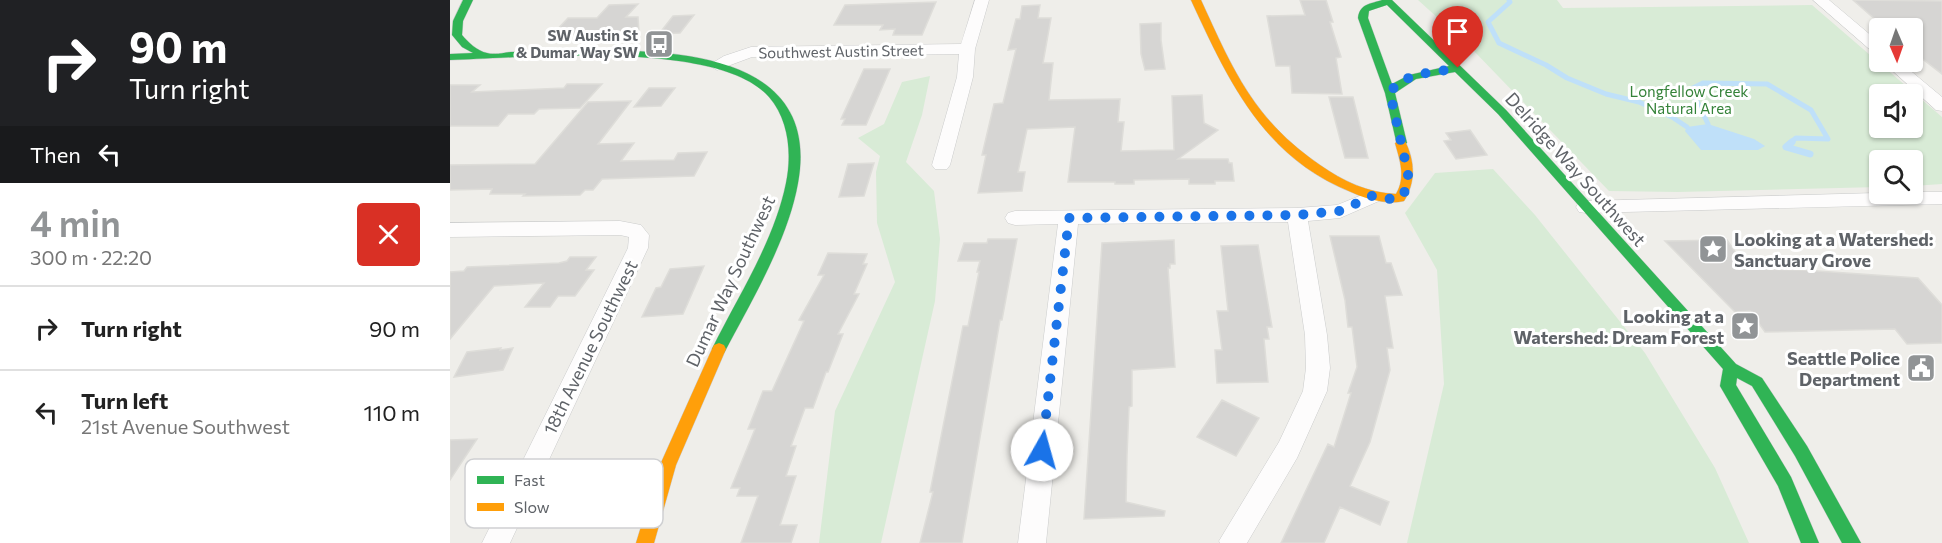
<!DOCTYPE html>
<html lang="en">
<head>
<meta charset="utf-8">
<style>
  :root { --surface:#fff; --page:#f2f2f2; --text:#222; --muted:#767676; --line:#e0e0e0; --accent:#919496 }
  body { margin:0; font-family:Commissioner,sans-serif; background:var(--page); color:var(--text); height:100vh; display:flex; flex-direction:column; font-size:22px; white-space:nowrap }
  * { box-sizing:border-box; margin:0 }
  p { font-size:20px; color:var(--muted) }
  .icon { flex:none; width:33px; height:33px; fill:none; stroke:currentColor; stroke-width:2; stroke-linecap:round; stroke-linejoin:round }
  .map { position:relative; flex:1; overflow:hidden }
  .details { display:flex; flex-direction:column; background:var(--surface); width:450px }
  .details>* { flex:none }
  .guide { background:#202124; color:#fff; overflow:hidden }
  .needle { width:39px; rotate:178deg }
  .tools { position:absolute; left:1419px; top:18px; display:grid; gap:12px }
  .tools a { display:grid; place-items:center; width:54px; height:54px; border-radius:6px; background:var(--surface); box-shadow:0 2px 4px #0004; font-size:30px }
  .pin { position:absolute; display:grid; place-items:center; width:51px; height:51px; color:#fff; margin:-62px -26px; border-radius:50% 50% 50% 0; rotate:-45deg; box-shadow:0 0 6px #0007 }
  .pin .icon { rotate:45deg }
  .me { position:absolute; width:66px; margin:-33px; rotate:7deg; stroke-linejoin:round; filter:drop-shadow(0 0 4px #0008) }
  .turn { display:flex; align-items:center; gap:21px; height:126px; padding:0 30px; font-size:27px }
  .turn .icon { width:78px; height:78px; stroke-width:2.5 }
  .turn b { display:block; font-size:42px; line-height:51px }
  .then { display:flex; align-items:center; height:57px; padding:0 30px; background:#0003; gap:12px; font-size:22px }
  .round { display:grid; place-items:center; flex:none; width:63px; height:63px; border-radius:6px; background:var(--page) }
  .headline { display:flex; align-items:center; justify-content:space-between; height:102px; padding:0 30px }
  h1 { font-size:36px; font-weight:600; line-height:45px; color:var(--accent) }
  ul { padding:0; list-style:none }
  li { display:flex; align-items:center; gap:18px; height:84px; padding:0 30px; border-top:2px solid var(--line) }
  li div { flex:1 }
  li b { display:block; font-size:22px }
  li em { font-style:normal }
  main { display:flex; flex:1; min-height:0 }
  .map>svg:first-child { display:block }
</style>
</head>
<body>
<main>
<section class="details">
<div class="guide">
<div class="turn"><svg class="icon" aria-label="right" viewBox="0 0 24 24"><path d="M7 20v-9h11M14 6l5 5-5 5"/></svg><div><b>90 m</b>Turn right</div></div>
<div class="then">Then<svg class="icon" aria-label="left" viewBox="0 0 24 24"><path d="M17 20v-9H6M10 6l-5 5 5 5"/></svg></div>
</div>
<div class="headline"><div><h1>4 min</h1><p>300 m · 22:20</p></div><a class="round" style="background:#d93025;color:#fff"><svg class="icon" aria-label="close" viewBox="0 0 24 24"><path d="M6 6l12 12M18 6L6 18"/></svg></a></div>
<ul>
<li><svg class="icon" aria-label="right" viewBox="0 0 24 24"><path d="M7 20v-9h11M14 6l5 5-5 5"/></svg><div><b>Turn right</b></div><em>90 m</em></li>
<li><svg class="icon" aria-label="left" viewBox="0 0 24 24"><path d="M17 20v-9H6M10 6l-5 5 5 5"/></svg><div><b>Turn left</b><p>21st Avenue Southwest</p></div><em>110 m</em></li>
</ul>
</section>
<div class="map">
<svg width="1492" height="543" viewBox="0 0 1492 543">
  <rect width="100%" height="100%" fill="#efeeea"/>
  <!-- green -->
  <path fill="#d8ebd6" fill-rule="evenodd" d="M 968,0 L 1107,0 L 1113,8 L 1362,5 L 1492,117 L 1492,184 L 1463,186 L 1462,160 L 1430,160 L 1429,187 L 1228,192 L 1159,191 L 1021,48 ZM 1430,94 L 1462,94 L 1462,128 L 1430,128 Z
    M 480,76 L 472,115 L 456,162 L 484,191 L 490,239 L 485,301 L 431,543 L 369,543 L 385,411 L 445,282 L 427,223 L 426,172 L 430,156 L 408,138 L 434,124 L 452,82 Z
    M 1043,169 L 1085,215 L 1195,353 L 1265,468 L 1299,543 L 957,543 L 994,384 L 987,270 L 955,213 L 985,173 Z"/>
  <!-- water -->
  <path fill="#bfe0f9" d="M 1258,124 L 1304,139 L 1315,146 L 1308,150 L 1251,150 L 1235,131 L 1237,127 Z"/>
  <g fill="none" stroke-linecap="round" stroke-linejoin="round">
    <!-- stream-far1 -->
    <path stroke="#bfe0f9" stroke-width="5" d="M 1059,0 L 1060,2 L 1038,22 L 1049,43 L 1096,65 L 1117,78 L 1156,94 L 1189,102 L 1222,117 L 1237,127
      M 1258,124 L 1241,89 L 1253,83 L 1317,84 L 1361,110 L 1378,139 L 1346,138 L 1340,143"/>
    <!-- stream -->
    <path stroke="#bfe0f9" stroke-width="7" d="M 1342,142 L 1336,147 L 1360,154"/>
  </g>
  <!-- building -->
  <path fill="#d6d5d3" stroke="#deddd9" stroke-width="1.5" d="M 850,0 L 876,0 L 883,22 L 880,22 L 891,57 L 886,58 L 892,94 L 842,93 L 840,66 L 826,66 L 817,16 L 855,15 Z
    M 1403,0 L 1492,1 L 1492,74 L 1462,51 L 1462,28 L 1435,28 Z
    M 486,2 L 472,35 L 443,35 L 445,29 L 430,30 L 433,25 L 384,25 L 395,5 Z
    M 188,4 L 176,17 L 188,17 L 189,33 L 102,35 L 118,18 L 147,18 L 159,5 Z
    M 590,5 L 588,18 L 601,18 L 593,63 L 603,63 L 599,100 L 670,99 L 668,122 L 674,122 L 671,151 L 724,150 L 722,96 L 752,95 L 754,123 L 768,130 L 728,159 L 778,159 L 779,163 L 782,163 L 784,181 L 765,181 L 765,184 L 739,184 L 739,179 L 684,180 L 684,184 L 665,184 L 665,182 L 618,182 L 625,127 L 577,129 L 568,172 L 575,172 L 572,191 L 528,193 L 536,155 L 532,155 L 544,104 L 553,103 L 566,49 L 558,50 L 566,19 L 570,19 L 572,6 Z
    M 244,15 L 230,33 L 209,34 L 223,16 Z
    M 711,23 L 711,40 L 715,69 L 695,70 L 691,54 L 690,24 Z
    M 414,69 L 440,69 L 416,125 L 392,125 L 395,119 L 391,119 Z
    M 117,84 L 152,84 L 130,108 L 89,109 L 84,114 L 58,114 L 48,126 L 0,126 L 0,85 L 30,85 L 22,92 L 114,88 Z
    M 199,88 L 225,88 L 211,106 L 184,107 Z
    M 879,97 L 903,97 L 918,158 L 895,158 Z
    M 181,101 L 148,144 L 184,143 L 171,161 L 224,160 L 228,153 L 257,152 L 244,176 L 152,179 L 143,190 L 135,190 L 130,195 L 73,196 L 75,194 L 40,194 L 42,189 L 0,190 L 0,165 L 85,164 L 138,102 Z
    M 1020,130 L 1037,155 L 1006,159 L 994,141 L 1001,140 L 996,133 Z
    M 424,163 L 414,196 L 389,197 L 398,164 Z
    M 880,236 L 929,236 L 936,263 L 941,263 L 952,295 L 935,296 L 943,348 L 937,348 L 940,370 L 920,442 L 900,486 L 939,502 L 930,525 L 890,507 L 874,543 L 831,543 L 878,444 L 884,447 L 901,393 L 898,393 L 907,367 L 902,327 L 898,327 L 895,300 Z
    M 538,239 L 567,239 L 552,320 L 550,320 L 512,543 L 470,543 L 483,492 L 480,492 L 513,326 L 518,326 L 529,272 L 527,272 L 530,261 L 508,261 L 514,243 L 537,243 Z
    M 724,240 L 725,264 L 720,264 L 720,268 L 718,268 L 725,367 L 682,370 L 682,406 L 679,407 L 677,455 L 676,502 L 715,511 L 714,516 L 634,519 L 652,243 Z
    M 1277,240 L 1297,269 L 1353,270 L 1468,278 L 1492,305 L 1492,343 L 1457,344 L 1445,329 L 1315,332 L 1300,311 L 1285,312 L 1215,241 Z
    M 808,245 L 822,327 L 817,327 L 819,339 L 814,339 L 818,382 L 767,383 L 765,350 L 772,350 L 767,311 L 778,311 L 771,246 Z
    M 378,253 L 417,254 L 413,264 L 417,264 L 404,294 L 409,294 L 388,334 L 393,334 L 378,372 L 376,372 L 363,408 L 355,408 L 341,446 L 346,446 L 336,476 L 346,476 L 330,525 L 347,525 L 341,543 L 291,543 L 308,496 L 287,496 L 290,488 L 281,488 L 305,429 L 298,429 L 313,391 L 322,391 L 354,321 L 349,320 L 374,275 L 368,275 Z
    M 120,257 L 146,257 L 136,270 L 144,270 L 125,296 L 108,296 L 100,307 L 75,307 L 94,283 L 44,286 L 0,339 L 0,272 L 14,271 L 17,267 L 109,263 L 117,261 Z
    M 254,266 L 233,314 L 192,317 L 206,288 L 211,287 L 220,269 Z
    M 51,348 L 50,350 L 63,348 L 53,370 L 4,377 L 17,352 Z
    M 772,400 L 809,418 L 786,456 L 747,437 Z
    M 27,439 L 0,480 L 0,440 Z"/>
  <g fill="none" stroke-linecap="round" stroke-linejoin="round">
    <!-- street casing -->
    <g stroke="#cbcccc" stroke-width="1">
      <path id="street" d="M 525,0 L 539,0 L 525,49 L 523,77 L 500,165 L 497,169 L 485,169 L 482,165 L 507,77 L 509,54 L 302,57 L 267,70 L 259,65 L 274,56 L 301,47 L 511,44 Z
        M 1363,0 L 1379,0 L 1430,43 L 1430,56 L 1425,54 Z
        M 1433,62 L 1450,62 L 1492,97 L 1492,111 L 1486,110 Z
        M 922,191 L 929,193 L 932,197 L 929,201 L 890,218 L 858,221 L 877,335 L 880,368 L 877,391 L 847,458 L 797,543 L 770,543 L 769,541 L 829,442 L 853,391 L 856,368 L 855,335 L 838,222 L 628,224 L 596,543 L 568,543 L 608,224 L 565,225 L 558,223 L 555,218 L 558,213 L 565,211 L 847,208 L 887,205 Z
        M 1462,192 L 1492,192 L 1492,204 L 1136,213 L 1129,212 L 1126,207 L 1129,202 L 1136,201 Z
        M 170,221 L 191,225 L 199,235 L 198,248 L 60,543 L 32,543 L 178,248 L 179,237 L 170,235 L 0,237 L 0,223 Z"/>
    </g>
    <!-- fast casing -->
    <g stroke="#cacacb" stroke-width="1">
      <path id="fast" d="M 13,0 L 23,0 L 13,21 L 12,35 C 18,42 27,51 37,53 C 44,55 53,53 60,52 C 78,52 96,51 114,51 C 206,49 373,45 348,183 C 338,240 301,302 274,353 L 269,355 L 264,353 L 262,349 C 288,296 324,242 336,183 C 342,154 339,120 319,97 C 269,39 73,58 0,60 L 0,54 L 23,53 L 12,47 L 2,35 L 3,21 Z
        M 932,0 L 942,0 L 1056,110 L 1286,364 L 1312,378 L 1357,446 L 1411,543 L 1392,543 L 1345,456 L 1302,386 L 1287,378 L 1286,385 L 1341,477 L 1369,543 L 1351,543 L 1328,486 L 1270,386 L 1273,369 L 1048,114 L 1005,72 L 966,79 L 945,93 L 957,143 L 951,146 L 947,145 L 935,93 L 908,18 C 910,3 921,4 932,0 ZM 937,5 L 999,66 L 959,75 L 942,84 L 918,18 L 919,11 Z"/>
    </g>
    <!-- slow casing -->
    <g stroke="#cacacb" stroke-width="1">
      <path id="slow" d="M 741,0 L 751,0 C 783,70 804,120 870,165 C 893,181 918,193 946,194 C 956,177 950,161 945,143 L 951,140 L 955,141 C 965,161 966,182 954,201 C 938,205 916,199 901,192 C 813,157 778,80 741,0 Z
        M 269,343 L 274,345 L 276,349 L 226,465 L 204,543 L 186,543 L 210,465 L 262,349 L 264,345 Z"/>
    </g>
    <!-- street -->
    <use href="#street" fill="#fdfcfc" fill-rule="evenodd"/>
    <!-- fast -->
    <use href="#fast" fill="#30b455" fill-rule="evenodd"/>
    <!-- slow -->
    <use href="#slow" fill="#ff9f0a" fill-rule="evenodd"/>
  </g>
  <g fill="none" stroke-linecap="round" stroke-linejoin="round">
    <!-- route -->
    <path stroke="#1a73e8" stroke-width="10" stroke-dasharray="0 18" d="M 592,450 L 619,218 L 847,215 L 890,211 L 922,196 L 938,199 L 950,198 L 958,187 L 958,173 L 940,93 C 952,72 985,73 1008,68"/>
  </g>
  <!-- icons -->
  <defs>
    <g id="bus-square" transform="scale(1.5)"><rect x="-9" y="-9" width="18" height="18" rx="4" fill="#919496" stroke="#fff"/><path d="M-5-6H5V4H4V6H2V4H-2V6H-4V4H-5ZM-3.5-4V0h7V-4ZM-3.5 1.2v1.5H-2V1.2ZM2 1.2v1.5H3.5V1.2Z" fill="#fff"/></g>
    <g id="sight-square" transform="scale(1.5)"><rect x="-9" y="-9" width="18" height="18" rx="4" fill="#919496" stroke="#fff"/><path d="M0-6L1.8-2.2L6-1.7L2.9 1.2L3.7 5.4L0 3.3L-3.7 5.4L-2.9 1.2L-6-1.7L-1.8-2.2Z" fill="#fff"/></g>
    <g id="civic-square" transform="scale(1.5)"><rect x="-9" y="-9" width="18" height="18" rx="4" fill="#919496" stroke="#fff"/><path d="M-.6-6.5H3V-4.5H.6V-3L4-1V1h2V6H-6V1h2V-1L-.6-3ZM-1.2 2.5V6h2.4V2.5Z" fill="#fff"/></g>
  </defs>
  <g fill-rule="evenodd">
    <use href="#bus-square" x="209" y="44"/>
    <use href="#sight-square" x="1263" y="249"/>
    <use href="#sight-square" x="1295" y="326"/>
    <use href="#civic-square" x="1471" y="368"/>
  </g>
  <g text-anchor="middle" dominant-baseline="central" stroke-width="6" stroke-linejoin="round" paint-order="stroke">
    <!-- far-poi labels -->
    <g font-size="15" font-weight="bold" fill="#5f6368" stroke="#fff" text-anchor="end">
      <text x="188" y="35">SW Austin St<tspan x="188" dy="17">&amp; Dumar Way SW</tspan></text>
    </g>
    <!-- far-street labels -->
    <g font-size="15" fill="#5f6368" stroke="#fff">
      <text transform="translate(391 51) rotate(-1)">Southwest Austin Street</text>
    </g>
    <!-- far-park labels -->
    <g font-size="15" fill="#348238" stroke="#fff">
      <text x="1239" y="91">Longfellow Creek<tspan x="1239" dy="17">Natural Area</tspan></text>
    </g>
    <!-- street labels -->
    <g font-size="18" fill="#5f6368" stroke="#fff">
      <text transform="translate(1126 169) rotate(48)">Delridge Way Southwest</text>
      <text transform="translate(280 281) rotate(-65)">Dumar Way Southwest</text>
      <text transform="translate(140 347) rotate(-64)">18th Avenue Southwest</text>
    </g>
    <!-- poi labels -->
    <g font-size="18" font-weight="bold" fill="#5f6368" stroke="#fff" text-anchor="end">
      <text x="1284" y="239" text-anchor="start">Looking at a Watershed:<tspan x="1284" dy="21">Sanctuary Grove</tspan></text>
      <text x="1274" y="316">Looking at a<tspan x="1274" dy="21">Watershed: Dream Forest</tspan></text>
      <text x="1450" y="358">Seattle Police<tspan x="1450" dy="21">Department</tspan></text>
    </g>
  </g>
  <!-- legend -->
  <rect x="15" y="459" width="198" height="69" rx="9" fill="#fff" stroke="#cfd0d2" stroke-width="1.5"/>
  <rect x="27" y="476" width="27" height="8" fill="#30b455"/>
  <rect x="27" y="503" width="27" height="8" fill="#ff9f0a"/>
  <g font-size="16" fill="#5f6368">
    <text x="64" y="486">Fast</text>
    <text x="64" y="513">Slow</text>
  </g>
</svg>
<div class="tools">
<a><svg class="needle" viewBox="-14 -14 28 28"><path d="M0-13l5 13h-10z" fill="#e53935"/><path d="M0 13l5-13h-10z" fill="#767676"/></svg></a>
<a><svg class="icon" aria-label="sound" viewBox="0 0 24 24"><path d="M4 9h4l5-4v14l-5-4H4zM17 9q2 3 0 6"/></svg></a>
<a><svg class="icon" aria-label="search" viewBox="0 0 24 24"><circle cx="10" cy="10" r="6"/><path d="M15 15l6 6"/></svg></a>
</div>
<div class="pin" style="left:1008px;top:68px;background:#d93025"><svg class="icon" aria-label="arrive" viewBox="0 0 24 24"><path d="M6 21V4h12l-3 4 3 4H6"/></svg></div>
<svg class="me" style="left:592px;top:450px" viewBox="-20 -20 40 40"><circle r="19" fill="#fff"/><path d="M0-13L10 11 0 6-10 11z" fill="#1a73e8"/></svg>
</div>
</main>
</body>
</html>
